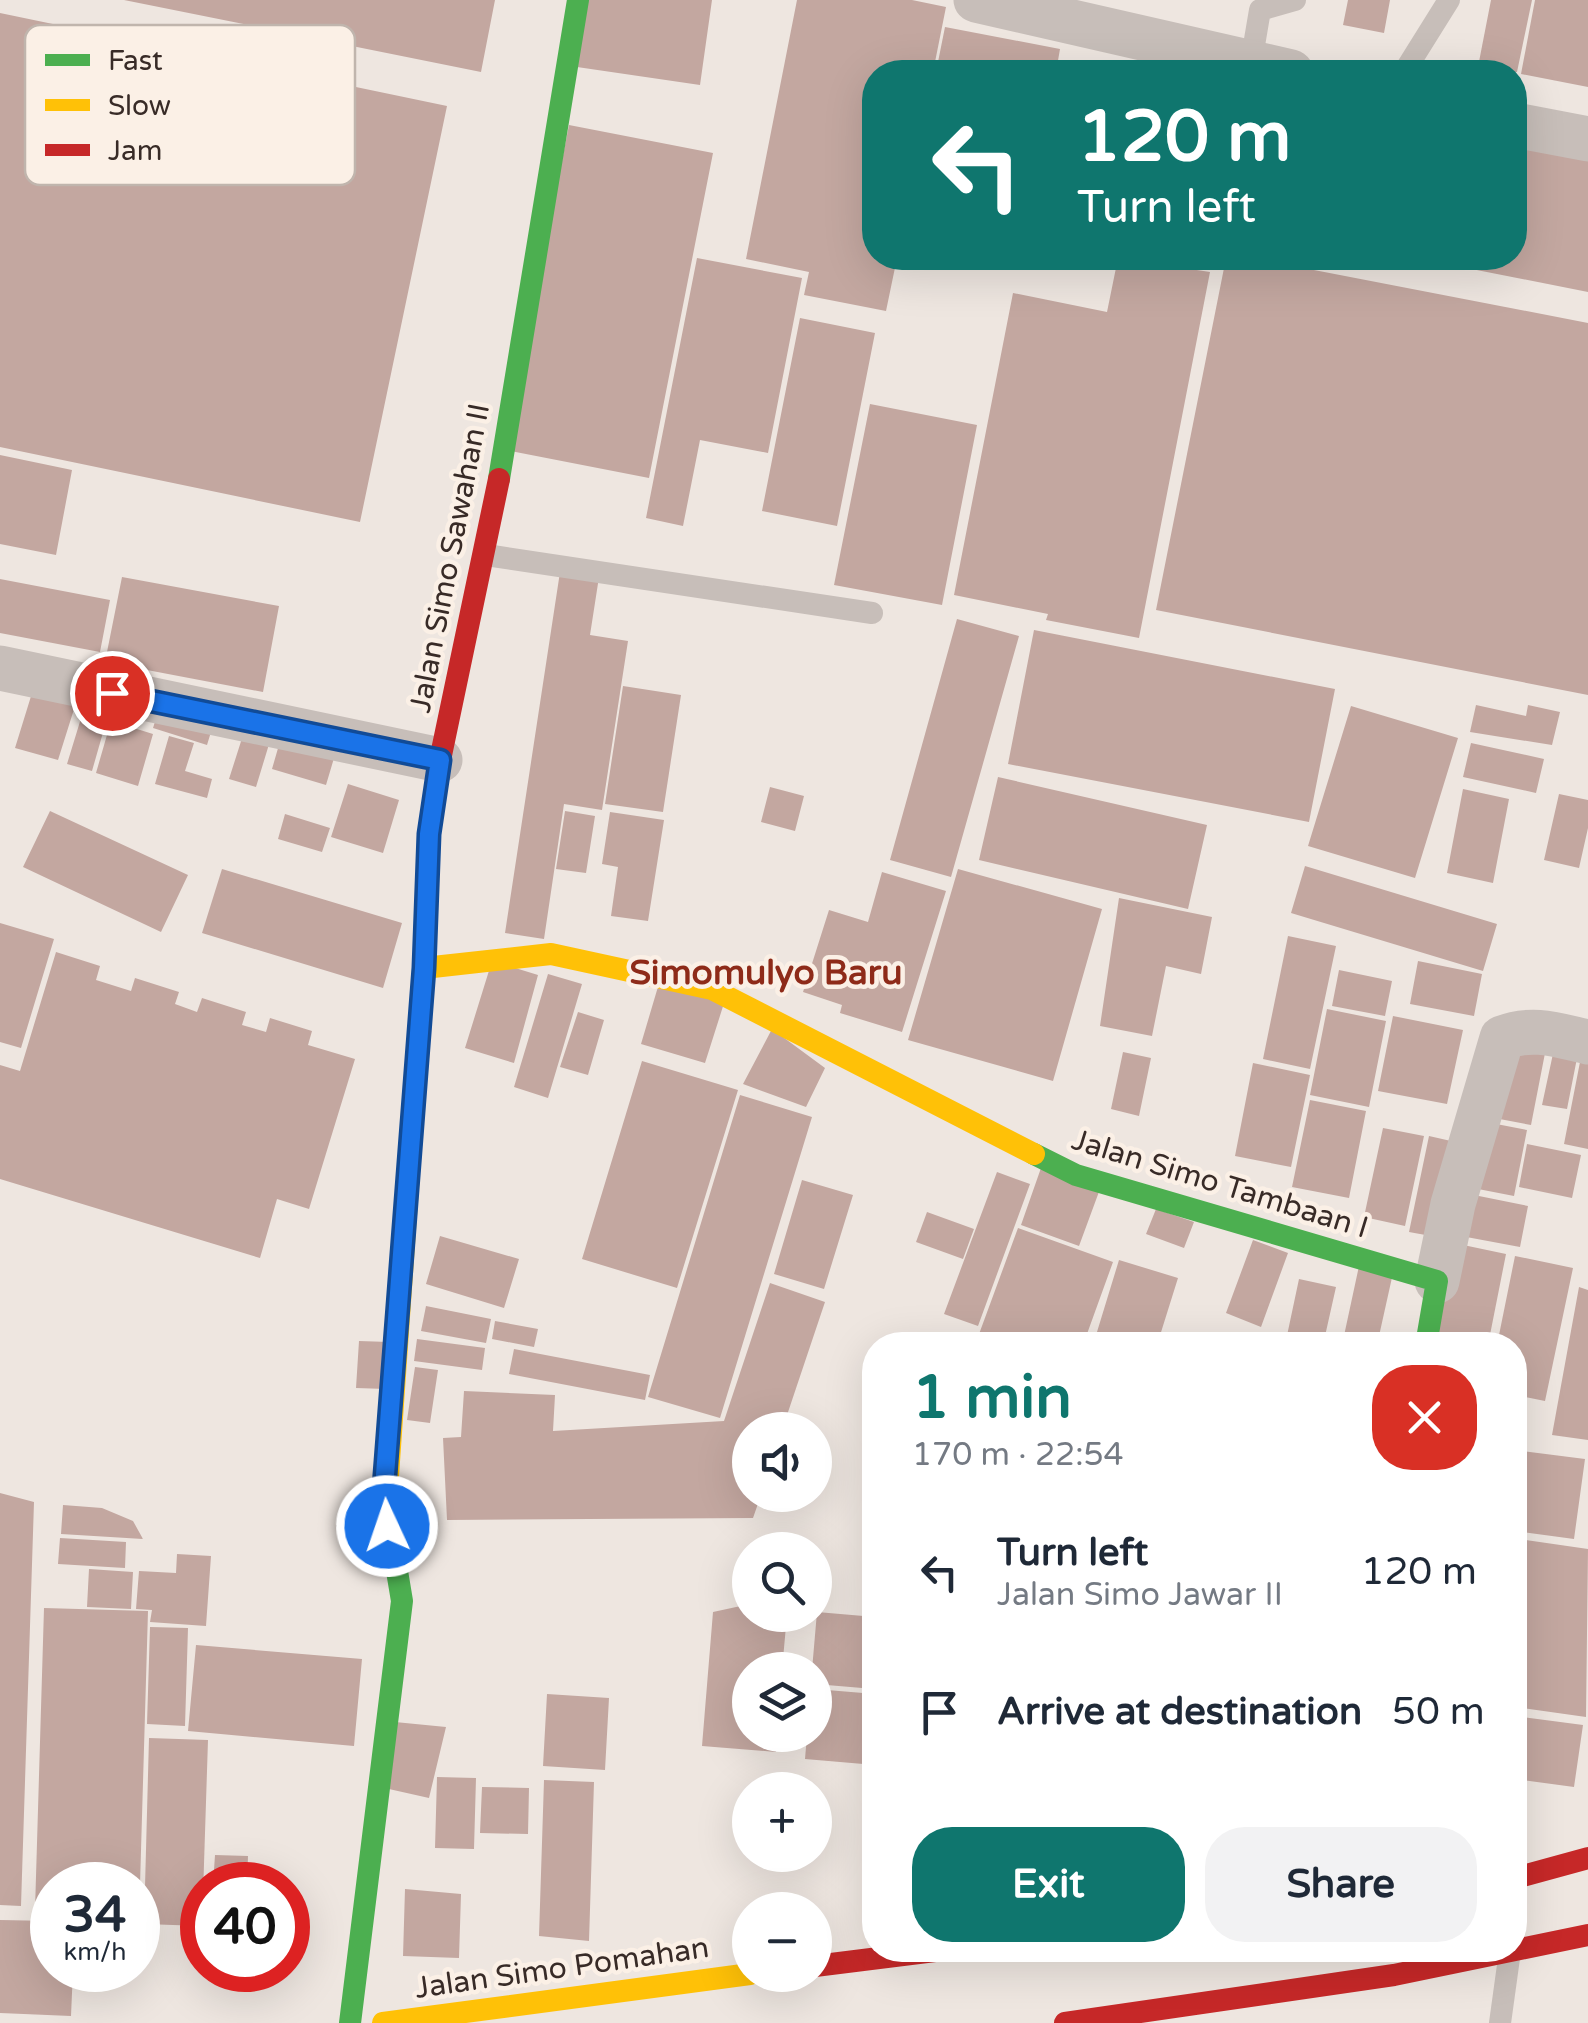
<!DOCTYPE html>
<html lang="en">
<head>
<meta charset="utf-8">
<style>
  :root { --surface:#fff; --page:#f2f2f3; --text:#1f2937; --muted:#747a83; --accent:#0f766e }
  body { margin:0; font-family:"Varela Round",sans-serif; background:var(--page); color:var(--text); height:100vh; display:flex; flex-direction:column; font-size:38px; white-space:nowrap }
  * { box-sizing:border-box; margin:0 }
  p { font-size:32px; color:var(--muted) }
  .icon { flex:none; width:55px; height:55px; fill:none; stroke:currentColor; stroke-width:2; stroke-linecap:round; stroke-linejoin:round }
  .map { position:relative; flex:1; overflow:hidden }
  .drawer { position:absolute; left:862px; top:1332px; width:665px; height:630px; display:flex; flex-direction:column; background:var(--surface); border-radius:40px; box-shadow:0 10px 40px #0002 }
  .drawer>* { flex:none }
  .top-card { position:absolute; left:862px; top:60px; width:665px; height:210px; border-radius:40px; box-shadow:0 10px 40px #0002; background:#0f766e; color:#fff; overflow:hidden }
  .controls { position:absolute; left:732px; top:1412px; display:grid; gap:20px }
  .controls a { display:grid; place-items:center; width:100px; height:100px; border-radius:50%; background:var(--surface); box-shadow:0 10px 40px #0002; font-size:50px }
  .speed { position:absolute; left:30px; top:1862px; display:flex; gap:20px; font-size:50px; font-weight:700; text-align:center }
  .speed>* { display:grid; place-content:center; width:130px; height:130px; border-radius:50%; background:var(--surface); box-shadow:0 10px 40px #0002; line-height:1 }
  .speed small { font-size:25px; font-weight:400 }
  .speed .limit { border:15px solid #d22; background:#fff; color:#111 }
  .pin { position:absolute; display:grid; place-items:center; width:85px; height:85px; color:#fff; margin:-42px; border:5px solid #fff; border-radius:50%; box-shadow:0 2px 10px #0007 }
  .me { position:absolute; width:110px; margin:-55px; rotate:357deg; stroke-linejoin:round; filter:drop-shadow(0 0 8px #0008) }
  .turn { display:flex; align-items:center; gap:35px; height:210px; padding:0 50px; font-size:45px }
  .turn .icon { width:130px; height:130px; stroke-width:2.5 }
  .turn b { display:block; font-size:70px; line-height:85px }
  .round { display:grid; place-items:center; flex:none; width:105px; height:105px; border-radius:40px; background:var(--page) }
  .head { display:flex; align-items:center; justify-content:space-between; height:170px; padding:0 50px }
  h1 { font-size:60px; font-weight:700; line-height:75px; color:var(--accent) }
  .button { display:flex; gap:20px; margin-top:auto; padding:20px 50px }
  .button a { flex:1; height:115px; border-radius:40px; background:var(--accent); color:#fff; font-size:40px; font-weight:700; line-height:115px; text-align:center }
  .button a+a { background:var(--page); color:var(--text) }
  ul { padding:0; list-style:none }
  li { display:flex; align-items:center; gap:30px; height:140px; padding:0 50px }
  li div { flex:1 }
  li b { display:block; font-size:38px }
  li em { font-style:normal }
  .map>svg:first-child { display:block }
</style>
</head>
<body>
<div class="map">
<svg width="1588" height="2023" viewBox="0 0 1588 2023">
  <rect width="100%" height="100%" fill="#eee6e0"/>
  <!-- building -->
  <path fill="#c3a7a0" d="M 124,0 L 495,0 L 481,72 Z
    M 588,0 L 712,0 L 700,85 L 577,67 Z
    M 797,0 L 912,0 L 946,7 L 933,72 L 875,72 L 875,258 L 897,258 L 886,311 L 804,295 L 809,272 L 746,259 Z
    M 1348,0 L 1390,0 L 1384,33 L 1343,25 Z
    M 1491,0 L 1532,0 L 1517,72 L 1477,72 Z
    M 1535,0 L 1588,0 L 1588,87 L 1521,74 Z
    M 0,13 L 447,106 L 360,522 L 0,447 Z
    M 945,27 L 1060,49 L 1056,72 L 936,72 Z
    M 569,125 L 713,153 L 649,478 L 505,450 Z
    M 1515,133 L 1588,147 L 1588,292 L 1421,259 L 1515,258 Z
    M 697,258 L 802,278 L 768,453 L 700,440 L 683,526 L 646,518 Z
    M 961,258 L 1019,258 L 1017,270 Z
    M 1118,258 L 1210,272 L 1139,638 L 1046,620 L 1048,614 L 954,595 L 1013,293 L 1107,312 Z
    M 1226,258 L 1252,258 L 1588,323 L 1588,695 L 1156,610 Z
    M 800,318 L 875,333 L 837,526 L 762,511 Z
    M 870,404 L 977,425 L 942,605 L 834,585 Z
    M 0,455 L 72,470 L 56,555 L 0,544 Z
    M 560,572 L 599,577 L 590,635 L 628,641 L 602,810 L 564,804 L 544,939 L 505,933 Z
    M 122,577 L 279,606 L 263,692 L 105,662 Z
    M 0,579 L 110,600 L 100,652 L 0,633 Z
    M 957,619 L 1019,636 L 951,877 L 890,860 Z
    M 1034,630 L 1335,689 L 1309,822 L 1008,764 Z
    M 623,686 L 681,695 L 663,812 L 605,804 Z
    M 32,693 L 75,706 L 58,760 L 15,748 Z
    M 1476,705 L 1526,716 L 1528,705 L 1560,712 L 1552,745 L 1470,732 Z
    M 160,706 L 214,722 L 207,745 L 153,728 Z
    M 1351,706 L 1458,738 L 1415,878 L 1308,846 Z
    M 82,715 L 106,722 L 92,771 L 67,764 Z
    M 111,721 L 153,734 L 138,786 L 96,773 Z
    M 283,731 L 337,748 L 326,785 L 272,769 Z
    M 244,732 L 270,741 L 256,787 L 229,779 Z
    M 169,736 L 194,743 L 185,771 L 212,779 L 207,798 L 155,784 Z
    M 1471,743 L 1544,759 L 1536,793 L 1463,777 Z
    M 998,777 L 1207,825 L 1188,909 L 979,860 Z
    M 348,784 L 399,800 L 383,853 L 331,837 Z
    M 770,787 L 804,796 L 795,831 L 761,822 Z
    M 1463,789 L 1509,799 L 1493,883 L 1447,873 Z
    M 1559,794 L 1588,800 L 1588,828 L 1579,868 L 1544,860 Z
    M 50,811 L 188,875 L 161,932 L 23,867 Z
    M 565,811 L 595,816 L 586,873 L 556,869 Z
    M 610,812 L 664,820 L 648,921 L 611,916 L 618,867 L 602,864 Z
    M 285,814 L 330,828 L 322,852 L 278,839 Z
    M 1305,866 L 1497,924 L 1483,971 L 1291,913 Z
    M 222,869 L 402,923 L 383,988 L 202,933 Z
    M 958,869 L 1102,909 L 1053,1081 L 908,1040 Z
    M 882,872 L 946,891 L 902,1032 L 840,1013 L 842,1005 L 803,992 L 829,910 L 868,922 Z
    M 1119,898 L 1212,917 L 1201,974 L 1166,966 L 1152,1036 L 1100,1026 Z
    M 0,923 L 54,939 L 21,1048 L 0,1042 Z
    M 1288,936 L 1336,946 L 1310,1069 L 1263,1059 Z
    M 56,952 L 100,966 L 96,980 L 131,991 L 135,978 L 179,992 L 175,1004 L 197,1012 L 202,998 L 246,1012 L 242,1025 L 266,1032 L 270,1018 L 312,1031 L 308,1045 L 355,1059 L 309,1209 L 277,1199 L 260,1258 L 0,1179 L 0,1065 L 20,1071 Z
    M 492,961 L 538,975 L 514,1063 L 465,1048 Z
    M 1418,961 L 1482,974 L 1474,1016 L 1410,1004 Z
    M 1339,970 L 1392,981 L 1385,1016 L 1332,1006 Z
    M 548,974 L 582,984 L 548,1098 L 514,1087 Z
    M 660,980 L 725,1000 L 705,1063 L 641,1044 Z
    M 1327,1009 L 1386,1021 L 1369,1107 L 1310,1095 Z
    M 578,1012 L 604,1020 L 588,1075 L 560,1067 Z
    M 1393,1016 L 1463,1030 L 1447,1104 L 1378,1091 Z
    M 772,1029 L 825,1068 L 806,1107 L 743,1084 Z
    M 1504,1039 L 1546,1048 L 1531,1125 L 1489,1117 Z
    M 1554,1049 L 1578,1053 L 1567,1109 L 1542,1105 Z
    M 1123,1052 L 1151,1058 L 1139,1116 L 1111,1109 Z
    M 642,1061 L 738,1090 L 677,1288 L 582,1259 Z
    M 1580,1062 L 1588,1064 L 1588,1149 L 1564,1144 Z
    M 1253,1063 L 1310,1075 L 1291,1167 L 1235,1156 Z
    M 740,1095 L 812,1117 L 720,1418 L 648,1397 Z
    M 1310,1100 L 1366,1111 L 1349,1198 L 1292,1187 Z
    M 1486,1122 L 1527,1130 L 1514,1196 L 1473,1188 Z
    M 1383,1128 L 1424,1136 L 1405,1226 L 1364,1217 Z
    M 1429,1136 L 1451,1141 L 1431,1236 L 1409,1232 Z
    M 1527,1144 L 1581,1155 L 1572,1198 L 1519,1187 Z
    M 1041,1168 L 1100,1189 L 1079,1246 L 1021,1225 Z
    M 997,1172 L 1030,1184 L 978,1326 L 944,1314 Z
    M 802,1180 L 853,1195 L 824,1289 L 774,1274 Z
    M 1469,1194 L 1528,1206 L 1520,1247 L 1461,1236 Z
    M 1156,1209 L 1194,1222 L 1184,1248 L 1146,1234 Z
    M 927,1212 L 974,1229 L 963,1259 L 916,1242 Z
    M 1018,1228 L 1113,1262 L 1083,1345 L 975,1345 Z
    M 440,1236 L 519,1259 L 504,1308 L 426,1284 Z
    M 1253,1240 L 1288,1253 L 1261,1327 L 1226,1313 Z
    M 1449,1242 L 1506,1254 L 1488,1345 L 1428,1345 Z
    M 1515,1256 L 1573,1268 L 1545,1401 L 1515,1395 L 1515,1345 L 1497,1345 Z
    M 1119,1260 L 1178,1278 L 1157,1345 L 1093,1345 Z
    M 1359,1266 L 1393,1273 L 1377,1345 L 1342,1345 Z
    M 1299,1279 L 1336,1287 L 1323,1345 L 1285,1345 Z
    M 770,1283 L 825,1302 L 782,1430 L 750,1430 L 750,1495 L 761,1495 L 753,1518 L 447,1520 L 443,1438 L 461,1437 L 464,1391 L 555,1395 L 553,1431 L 724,1421 Z
    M 1579,1287 L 1588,1290 L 1588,1440 L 1552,1435 Z
    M 426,1306 L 491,1319 L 486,1343 L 421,1331 Z
    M 495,1321 L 538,1329 L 534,1347 L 492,1339 Z
    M 417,1339 L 485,1348 L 482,1370 L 414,1361 Z
    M 359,1341 L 389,1342 L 386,1389 L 356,1388 Z
    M 514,1349 L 650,1375 L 645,1400 L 509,1374 Z
    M 415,1367 L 438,1370 L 430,1423 L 407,1420 Z
    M 1523,1451 L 1585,1459 L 1574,1539 L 1515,1531 Z
    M 0,1493 L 34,1502 L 21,1906 L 0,1905 Z
    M 63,1505 L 102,1508 L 133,1521 L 143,1539 L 61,1534 Z
    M 60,1538 L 126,1542 L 125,1568 L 58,1564 Z
    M 1518,1539 L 1588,1549 L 1586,1717 L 1515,1707 Z
    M 177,1554 L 211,1556 L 206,1626 L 150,1622 L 152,1610 L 136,1609 L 139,1571 L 176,1573 Z
    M 89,1569 L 133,1572 L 131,1609 L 87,1607 Z
    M 750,1604 L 750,1615 L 787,1615 L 782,1670 L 750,1670 L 750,1735 L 777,1735 L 776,1752 L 702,1746 L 713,1612 Z
    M 44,1608 L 148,1611 L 140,1885 L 52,1885 L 52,1911 L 35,1910 Z
    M 817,1612 L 875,1617 L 874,1689 L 815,1684 L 812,1670 Z
    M 150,1627 L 188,1628 L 185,1726 L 147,1724 Z
    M 196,1645 L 362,1659 L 354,1746 L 188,1731 Z
    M 815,1689 L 875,1694 L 875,1765 L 805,1759 L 807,1735 L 815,1735 Z
    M 547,1694 L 609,1698 L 605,1770 L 543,1766 Z
    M 1515,1716 L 1583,1725 L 1574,1787 L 1515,1779 Z
    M 395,1722 L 446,1727 L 429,1798 L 380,1787 Z
    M 149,1738 L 208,1740 L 202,1926 L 144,1924 Z
    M 437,1777 L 476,1778 L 474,1849 L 435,1848 Z
    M 544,1780 L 594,1782 L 589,1941 L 539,1936 Z
    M 482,1787 L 529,1788 L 528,1834 L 480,1833 Z
    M 215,1855 L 248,1856 L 247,1885 L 213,1885 Z
    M 405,1889 L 461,1894 L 459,1958 L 403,1956 Z
    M 0,1920 L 52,1921 L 52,1970 L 73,1970 L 71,2016 L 0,2013 Z"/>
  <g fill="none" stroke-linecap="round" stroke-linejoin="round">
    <!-- lane -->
    <path stroke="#c7beb9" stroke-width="22" d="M 1251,63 L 1260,10 L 1295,0
      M 1404,72 L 1449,0
      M 486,555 L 872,613
      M 1500,2023 L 1509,1958"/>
    <!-- street -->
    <path stroke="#c7beb9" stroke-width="45" d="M 976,0 L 1291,72
      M 1515,125 L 1588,139
      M 0,668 L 440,760
      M 1437,1281 L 1453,1204 L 1502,1038 C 1533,1026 1557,1035 1588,1042"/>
    <!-- fast -->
    <path stroke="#4caf50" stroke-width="22" d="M 499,479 L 578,0
      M 1034,1154 L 1076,1175 L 1437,1281 L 1426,1345
      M 350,2023 L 402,1601 L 386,1505"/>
    <!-- slow -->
    <path stroke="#ffc107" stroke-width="22" d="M 424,968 L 551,954 L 712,989 L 1034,1154
      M 386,1505 L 424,955
      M 383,2023 L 750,1974"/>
    <!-- jam -->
    <path stroke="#c62828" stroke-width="22" d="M 424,955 L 429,834 L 440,760 L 499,479
      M 1515,1878 L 1588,1858
      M 815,1966 L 943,1950
      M 1065,2023 L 1394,1975 L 1588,1935"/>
  </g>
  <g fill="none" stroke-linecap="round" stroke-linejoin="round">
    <!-- route casing -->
    <g stroke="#114b97" stroke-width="25">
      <path id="route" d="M 112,693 L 440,760 L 429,834 L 424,968 L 384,1488 L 387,1526"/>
    </g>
    <!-- route -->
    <use href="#route" stroke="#1a73e8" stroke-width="18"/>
  </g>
  <g text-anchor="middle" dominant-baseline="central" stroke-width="9" stroke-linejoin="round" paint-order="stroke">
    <!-- street labels -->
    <g font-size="30" fill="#382b27" stroke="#fbf0e6">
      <text transform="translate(450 558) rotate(-79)">Jalan Simo Sawahan II</text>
      <text transform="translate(1220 1184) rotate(17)">Jalan Simo Tambaan I</text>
      <text transform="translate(562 1968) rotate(-8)">Jalan Simo Pomahan</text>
    </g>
    <!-- quarter labels -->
    <g font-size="35" font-weight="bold" fill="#8e2b19" stroke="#fbf0e6">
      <text x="766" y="973">Simomulyo Baru</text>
    </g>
  </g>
  <!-- legend -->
  <rect x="25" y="25" width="330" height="160" rx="15" fill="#fbf0e6" stroke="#c0b5ad" stroke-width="2.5"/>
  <rect x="45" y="54" width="45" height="12" fill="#4caf50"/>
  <rect x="45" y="99" width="45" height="12" fill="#ffc107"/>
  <rect x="45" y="144" width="45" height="12" fill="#c62828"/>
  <g font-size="28" fill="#382b27">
    <text x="108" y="70">Fast</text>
    <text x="108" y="115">Slow</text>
    <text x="108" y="160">Jam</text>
  </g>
</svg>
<div class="controls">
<a><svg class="icon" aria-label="sound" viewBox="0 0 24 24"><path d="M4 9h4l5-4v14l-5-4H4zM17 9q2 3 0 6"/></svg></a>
<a><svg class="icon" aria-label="search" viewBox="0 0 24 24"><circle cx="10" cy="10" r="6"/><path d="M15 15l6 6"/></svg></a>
<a><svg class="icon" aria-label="layers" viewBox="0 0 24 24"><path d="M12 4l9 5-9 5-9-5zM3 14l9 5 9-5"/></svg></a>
<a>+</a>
<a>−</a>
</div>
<div class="speed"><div>34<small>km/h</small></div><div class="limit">40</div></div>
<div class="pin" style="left:112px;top:693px;background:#d93025"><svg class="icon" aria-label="arrive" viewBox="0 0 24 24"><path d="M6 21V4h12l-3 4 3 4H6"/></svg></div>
<svg class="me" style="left:387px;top:1526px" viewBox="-20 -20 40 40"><circle r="17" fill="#1a73e8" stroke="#fff" stroke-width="3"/><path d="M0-11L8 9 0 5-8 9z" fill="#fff"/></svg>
<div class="top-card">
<div class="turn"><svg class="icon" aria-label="left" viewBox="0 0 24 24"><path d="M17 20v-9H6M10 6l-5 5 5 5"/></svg><div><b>120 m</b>Turn left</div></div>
</div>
<section class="drawer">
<div class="head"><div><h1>1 min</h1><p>170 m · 22:54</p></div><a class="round" style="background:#d93025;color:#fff"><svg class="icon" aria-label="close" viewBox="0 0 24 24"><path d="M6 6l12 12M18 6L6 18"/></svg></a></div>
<ul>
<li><svg class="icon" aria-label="left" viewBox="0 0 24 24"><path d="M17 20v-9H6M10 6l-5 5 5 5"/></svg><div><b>Turn left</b><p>Jalan Simo Jawar II</p></div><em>120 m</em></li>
<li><svg class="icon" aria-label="arrive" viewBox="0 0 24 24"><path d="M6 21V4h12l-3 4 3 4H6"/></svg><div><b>Arrive at destination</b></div><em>50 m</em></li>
</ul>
<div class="button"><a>Exit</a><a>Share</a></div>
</section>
</div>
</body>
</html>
